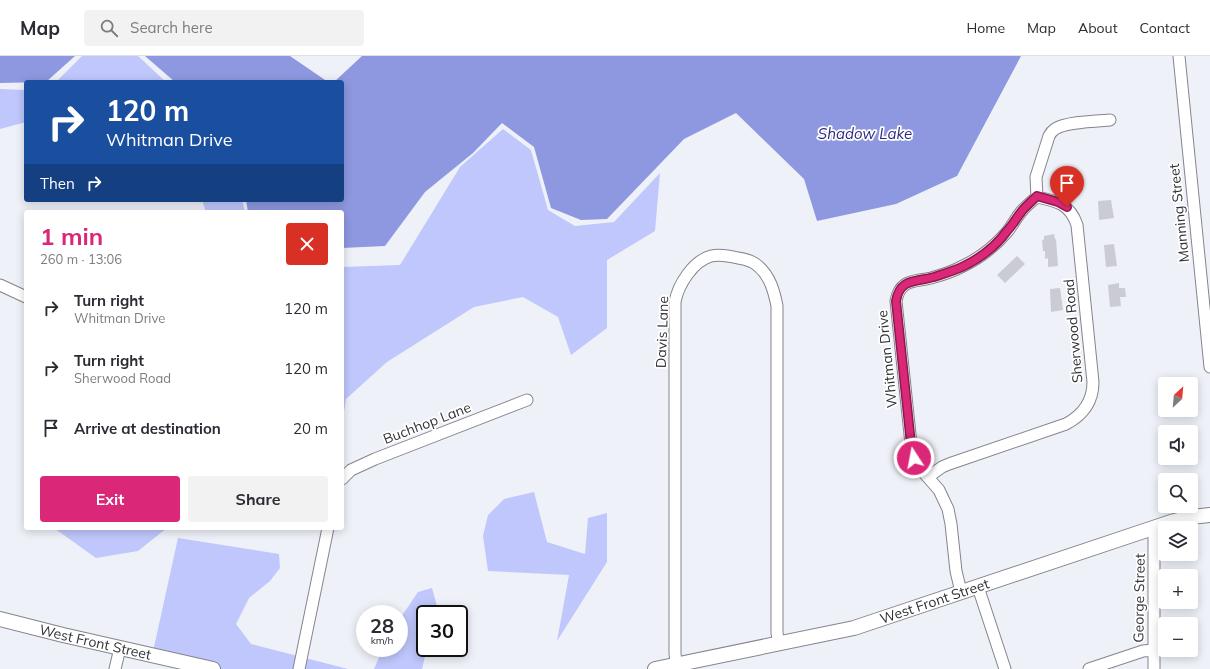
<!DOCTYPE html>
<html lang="en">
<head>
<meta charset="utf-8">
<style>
  :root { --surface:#fff; --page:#f2f2f3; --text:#2b2b33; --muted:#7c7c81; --line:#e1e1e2; --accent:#db2777 }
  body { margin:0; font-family:Mulish,sans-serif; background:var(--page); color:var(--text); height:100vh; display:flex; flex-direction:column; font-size:15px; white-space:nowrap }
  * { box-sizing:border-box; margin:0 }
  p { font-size:13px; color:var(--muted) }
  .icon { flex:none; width:22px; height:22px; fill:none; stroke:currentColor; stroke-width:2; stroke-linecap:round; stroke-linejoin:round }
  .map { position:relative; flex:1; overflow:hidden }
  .drawer { position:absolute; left:24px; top:154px; width:320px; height:320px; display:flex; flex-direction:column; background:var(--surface); border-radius:4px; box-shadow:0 2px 10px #0003 }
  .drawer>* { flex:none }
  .top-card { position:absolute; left:24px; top:24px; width:320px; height:122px; border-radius:4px; box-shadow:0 2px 10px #0003; background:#1a4fa0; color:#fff; overflow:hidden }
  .needle { width:26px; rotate:26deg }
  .fabs { position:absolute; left:1158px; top:321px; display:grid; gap:8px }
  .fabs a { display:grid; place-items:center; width:40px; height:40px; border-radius:4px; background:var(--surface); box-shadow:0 2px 10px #0003; font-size:20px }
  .speed { position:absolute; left:356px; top:549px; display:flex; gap:8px; font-size:20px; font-weight:700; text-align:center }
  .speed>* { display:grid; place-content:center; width:52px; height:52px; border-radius:50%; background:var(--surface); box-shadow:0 2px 10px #0003; line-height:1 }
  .speed small { font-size:10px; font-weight:400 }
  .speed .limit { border:2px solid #111; border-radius:6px; background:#fff; color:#111 }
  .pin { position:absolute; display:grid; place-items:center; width:34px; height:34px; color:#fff; margin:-41px -17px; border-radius:50% 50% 50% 0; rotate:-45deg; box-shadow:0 0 4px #0007 }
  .pin .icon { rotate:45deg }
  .me { position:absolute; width:44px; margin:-22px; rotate:349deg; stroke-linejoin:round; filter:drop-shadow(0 0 3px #0008) }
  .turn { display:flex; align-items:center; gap:14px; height:84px; padding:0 16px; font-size:18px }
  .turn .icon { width:52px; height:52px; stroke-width:2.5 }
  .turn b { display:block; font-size:28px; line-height:34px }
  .then { display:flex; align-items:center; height:38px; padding:0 16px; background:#0003; gap:8px; font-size:15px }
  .round { display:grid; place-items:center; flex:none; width:42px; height:42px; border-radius:4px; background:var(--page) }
  .head { display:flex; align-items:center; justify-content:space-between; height:68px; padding:0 16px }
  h1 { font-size:24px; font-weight:700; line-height:30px; color:var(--accent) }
  .primary-button { display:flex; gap:8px; margin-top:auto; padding:8px 16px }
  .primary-button a { flex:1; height:46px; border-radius:4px; background:var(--accent); color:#fff; font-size:16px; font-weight:700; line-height:46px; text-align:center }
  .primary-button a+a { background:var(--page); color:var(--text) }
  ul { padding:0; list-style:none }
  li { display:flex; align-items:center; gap:12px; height:60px; padding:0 16px }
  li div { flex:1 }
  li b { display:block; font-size:15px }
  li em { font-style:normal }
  header { display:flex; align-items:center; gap:24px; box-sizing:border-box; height:56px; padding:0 20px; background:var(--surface); border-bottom:1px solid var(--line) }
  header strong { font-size:19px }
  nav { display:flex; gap:22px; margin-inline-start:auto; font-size:14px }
  .search { width:280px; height:36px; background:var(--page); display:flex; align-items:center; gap:10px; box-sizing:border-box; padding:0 14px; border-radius:4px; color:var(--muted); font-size:15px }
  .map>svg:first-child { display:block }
</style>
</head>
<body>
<header>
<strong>Map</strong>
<div class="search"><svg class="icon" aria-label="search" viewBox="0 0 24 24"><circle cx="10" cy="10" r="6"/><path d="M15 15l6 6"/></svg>Search here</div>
<nav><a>Home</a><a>Map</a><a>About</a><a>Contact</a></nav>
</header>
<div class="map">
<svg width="1210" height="613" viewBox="0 0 1210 613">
  <rect width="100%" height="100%" fill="#eff1f9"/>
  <!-- green -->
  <path fill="#bfc7fc" d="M 82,0 L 138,0 L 166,26 L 56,26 Z
    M 0,33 L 26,34 L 26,66 L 0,73 Z
    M 503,73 L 531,94 L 548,154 L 575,170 L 614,166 L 660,117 L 655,175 L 607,204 L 607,272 L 571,299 L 558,261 L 523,241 L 474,251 L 387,306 L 346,343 L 342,369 L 342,211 L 400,209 L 460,111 Z
    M 202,144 L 242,144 L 245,156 L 206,156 Z
    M 534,436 L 547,486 L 585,498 L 588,462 L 607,457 L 607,506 L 557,585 L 569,519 L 488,515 L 483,480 L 488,459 L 504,443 Z
    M 53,472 L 167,472 L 138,495 L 96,502 L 61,477 Z
    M 178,482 L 279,498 L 280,512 L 270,525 L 249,542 L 236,568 L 251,588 L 348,613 L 213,613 L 152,600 Z
    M 432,532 L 437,550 L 435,558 L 425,558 L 425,592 L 427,592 L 422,613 L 374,613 L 383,592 L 399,592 L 399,564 L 418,536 Z"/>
  <!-- water -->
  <path fill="#8e98e0" d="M 0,0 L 75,0 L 46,26 L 0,27 Z
    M 145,0 L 290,0 L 328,26 L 175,26 Z
    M 362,0 L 1021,0 L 957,120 L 896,148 L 817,165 L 804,123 L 736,57 L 684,83 L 607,163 L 581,164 L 551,152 L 534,91 L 502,67 L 473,97 L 425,136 L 385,190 L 342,192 L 342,156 L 248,156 L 246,144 L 342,144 L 342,26 L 334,26 Z"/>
  <!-- building -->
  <path fill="#cacbd3" d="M 1111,144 L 1114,162 L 1099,164 L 1098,145 Z
    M 1054,178 L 1055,183 L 1056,183 L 1058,210 L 1048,211 L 1048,202 L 1045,203 L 1045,195 L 1043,195 L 1042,185 L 1044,183 L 1044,180 Z
    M 1114,188 L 1117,210 L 1106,211 L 1104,189 Z
    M 1017,200 L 1025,208 L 1005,227 L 997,219 Z
    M 1119,227 L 1119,232 L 1125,232 L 1126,241 L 1120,241 L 1121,250 L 1110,251 L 1108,229 Z
    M 1060,232 L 1063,254 L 1051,256 L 1050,233 Z"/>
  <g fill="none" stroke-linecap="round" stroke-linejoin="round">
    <!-- minor casing -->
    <g stroke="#84858d" stroke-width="13">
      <path id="minor" d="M 1179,0 L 1210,311
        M 1037,141 L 1036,121 L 1049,80 C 1050,78 1052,75 1055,73 C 1065,66 1096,65 1110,64
        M 0,229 L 26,241
        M 928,421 L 942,411 L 949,408 L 1066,368 C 1083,359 1093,345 1093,326 L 1077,169 C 1070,148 1057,145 1037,141
        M 342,423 L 351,414 L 375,403 L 527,344
        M 978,531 L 1005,613
        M 961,536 L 956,515 L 951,468 L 948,453 L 939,434 L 917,409 L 914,402 L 911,388 L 896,245 C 900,223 914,226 931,222 C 942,219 954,215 963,210 C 980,202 995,190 1007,176 C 1012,170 1016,162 1021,156 C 1026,150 1032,145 1037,141
        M 676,608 L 675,597 L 675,246 C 678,229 693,205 711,200 C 720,198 730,200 738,202 C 745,203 753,205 758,210 C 770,220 774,235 777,250 L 777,577 L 779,588
        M 115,613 L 120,592
        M 299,613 L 328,472
        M 1089,613 L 1143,595 L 1153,594
        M 1154,613 L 1154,472"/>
    </g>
    <!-- tertiary casing -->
    <g stroke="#84858d" stroke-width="16">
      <g id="tertiary">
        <path id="s1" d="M 0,563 L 63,579 L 213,613"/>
        <path id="s2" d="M 655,613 L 854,572 L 1174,465 L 1191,461 L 1210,459"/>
      </g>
    </g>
    <!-- minor -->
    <use href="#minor" stroke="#fff" stroke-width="11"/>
    <!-- tertiary -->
    <use href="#tertiary" stroke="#fff" stroke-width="14"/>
  </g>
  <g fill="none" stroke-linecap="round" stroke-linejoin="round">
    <!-- route casing -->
    <g stroke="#8e194d" stroke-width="10">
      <path id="route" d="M 914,402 L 911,388 L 896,245 C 900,222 916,226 934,221 C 943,218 953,215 962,211 C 979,203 996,190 1007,175 C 1013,169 1016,162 1022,155 C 1026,150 1032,145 1037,140 L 1058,146 L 1067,151"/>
    </g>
    <!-- route -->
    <use href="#route" stroke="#db2777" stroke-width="7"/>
  </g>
  <g text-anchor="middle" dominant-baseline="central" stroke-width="3.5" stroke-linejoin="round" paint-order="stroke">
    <!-- street labels -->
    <g font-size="14" fill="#313235" stroke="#fff">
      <text transform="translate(1179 157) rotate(-96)">Manning Street</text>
      <text transform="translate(1073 275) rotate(-95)">Sherwood Road</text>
      <text transform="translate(662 276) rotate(-88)">Davis Lane</text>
      <text transform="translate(887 303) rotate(-96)">Whitman Drive</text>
      <text transform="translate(427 367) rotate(-21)">Buchhop Lane</text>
      <text transform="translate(1139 542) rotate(-89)">George Street</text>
      <text stroke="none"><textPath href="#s2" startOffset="288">West Front Street</textPath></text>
      <text stroke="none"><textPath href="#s1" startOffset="98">West Front Street</textPath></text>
    </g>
    <!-- water labels -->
    <g font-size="15" font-style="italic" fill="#2c2a7d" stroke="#fff">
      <text x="865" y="77">Shadow Lake</text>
    </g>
  </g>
</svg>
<div class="fabs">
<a><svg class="needle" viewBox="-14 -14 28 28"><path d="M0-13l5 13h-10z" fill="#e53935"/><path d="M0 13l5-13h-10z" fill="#7c7c81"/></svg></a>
<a><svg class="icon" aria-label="sound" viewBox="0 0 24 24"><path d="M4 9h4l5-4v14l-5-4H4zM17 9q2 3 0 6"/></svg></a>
<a><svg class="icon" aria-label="search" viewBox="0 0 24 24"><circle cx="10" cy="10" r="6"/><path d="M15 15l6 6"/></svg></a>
<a><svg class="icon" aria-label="layers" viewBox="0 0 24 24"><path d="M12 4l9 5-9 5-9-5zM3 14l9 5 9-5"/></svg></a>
<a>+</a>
<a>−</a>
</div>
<div class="speed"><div>28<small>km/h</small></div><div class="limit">30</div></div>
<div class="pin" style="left:1067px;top:151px;background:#d93025"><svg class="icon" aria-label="arrive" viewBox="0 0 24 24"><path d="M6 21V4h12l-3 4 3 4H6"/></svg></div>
<svg class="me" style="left:914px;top:402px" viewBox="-20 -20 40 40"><circle r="17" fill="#db2777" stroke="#fff" stroke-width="3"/><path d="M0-11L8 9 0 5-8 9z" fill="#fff"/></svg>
<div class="top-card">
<div class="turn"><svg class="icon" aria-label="right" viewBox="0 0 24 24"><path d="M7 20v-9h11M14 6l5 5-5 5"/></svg><div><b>120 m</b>Whitman Drive</div></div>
<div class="then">Then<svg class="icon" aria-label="right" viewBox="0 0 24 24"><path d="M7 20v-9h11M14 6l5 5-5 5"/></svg></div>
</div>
<section class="drawer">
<div class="head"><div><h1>1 min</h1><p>260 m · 13:06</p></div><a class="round" style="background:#d93025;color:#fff"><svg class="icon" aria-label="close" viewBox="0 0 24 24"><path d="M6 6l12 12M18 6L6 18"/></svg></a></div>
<ul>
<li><svg class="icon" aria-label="right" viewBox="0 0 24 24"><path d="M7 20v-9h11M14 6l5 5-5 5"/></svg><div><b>Turn right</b><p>Whitman Drive</p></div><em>120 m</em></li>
<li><svg class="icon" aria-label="right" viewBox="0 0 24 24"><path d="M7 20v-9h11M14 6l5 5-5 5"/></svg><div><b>Turn right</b><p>Sherwood Road</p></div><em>120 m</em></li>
<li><svg class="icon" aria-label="arrive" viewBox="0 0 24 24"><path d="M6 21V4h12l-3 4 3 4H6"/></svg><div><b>Arrive at destination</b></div><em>20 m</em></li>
</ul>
<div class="primary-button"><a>Exit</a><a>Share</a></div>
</section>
</div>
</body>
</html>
